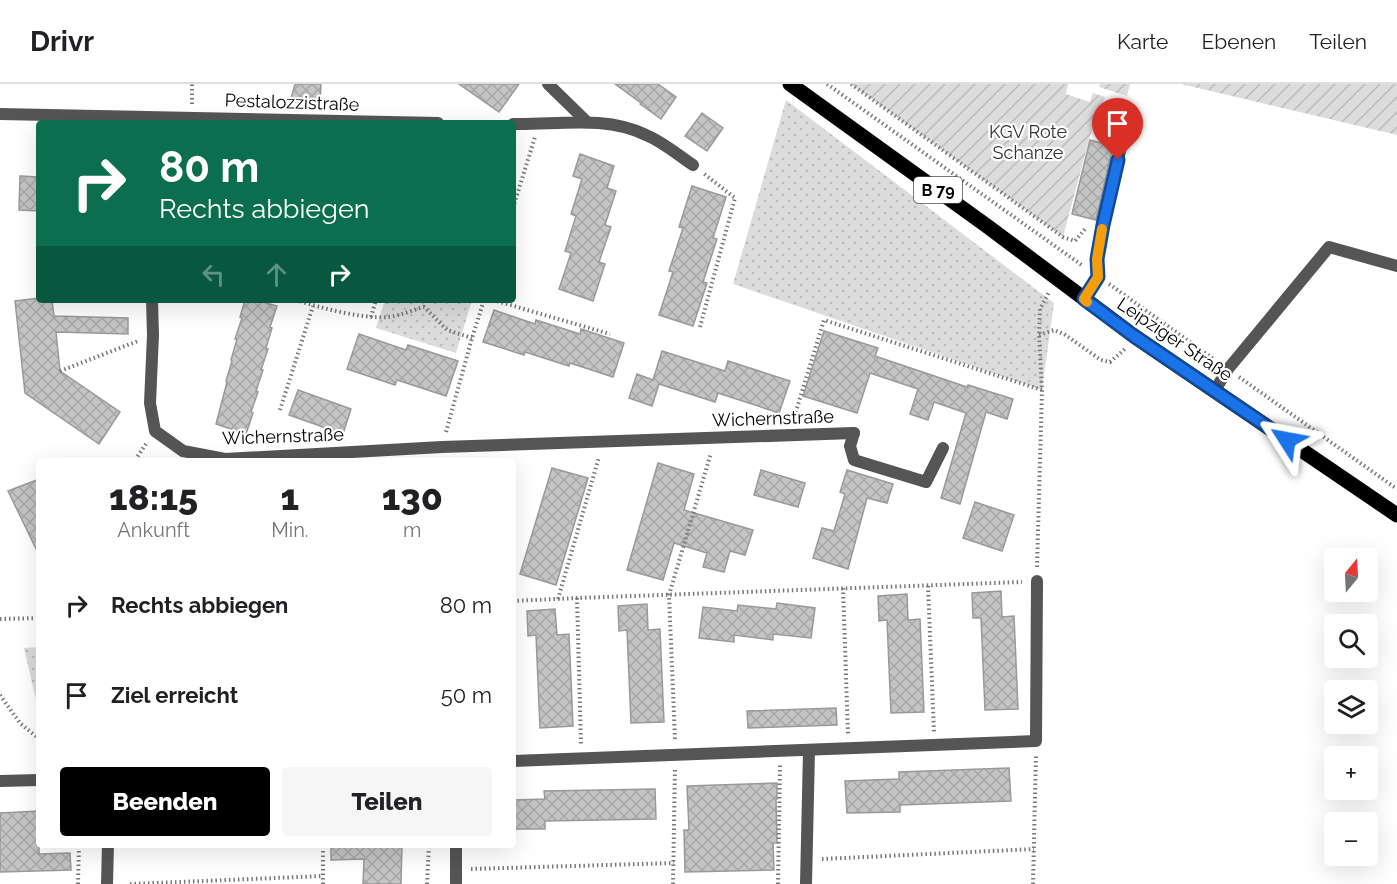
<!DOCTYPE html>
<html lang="de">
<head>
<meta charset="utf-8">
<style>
  :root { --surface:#fff; --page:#f6f6f6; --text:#202124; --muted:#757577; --line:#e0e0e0; --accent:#000 }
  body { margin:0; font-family:Raleway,sans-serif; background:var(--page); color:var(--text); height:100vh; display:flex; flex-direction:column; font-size:22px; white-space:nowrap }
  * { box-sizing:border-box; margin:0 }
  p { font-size:20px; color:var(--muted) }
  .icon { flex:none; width:33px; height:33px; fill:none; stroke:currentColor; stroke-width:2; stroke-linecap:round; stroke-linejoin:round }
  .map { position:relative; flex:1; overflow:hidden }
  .panel { position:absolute; left:36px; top:374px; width:480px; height:390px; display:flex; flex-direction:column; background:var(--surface); border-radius:6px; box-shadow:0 6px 24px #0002 }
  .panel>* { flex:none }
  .hud { position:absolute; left:36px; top:36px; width:480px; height:183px; border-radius:6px; box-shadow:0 6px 24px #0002; background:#0b6e4f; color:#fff; overflow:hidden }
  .needle { width:39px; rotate:18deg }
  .tools { position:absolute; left:1324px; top:464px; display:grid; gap:12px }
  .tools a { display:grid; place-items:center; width:54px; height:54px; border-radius:6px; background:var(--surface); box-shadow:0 6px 24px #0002; font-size:30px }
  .pin { position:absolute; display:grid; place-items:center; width:51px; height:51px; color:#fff; margin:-62px -26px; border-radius:50% 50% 50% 0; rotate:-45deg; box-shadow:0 0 6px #0007 }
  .pin .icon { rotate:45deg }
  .me { position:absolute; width:66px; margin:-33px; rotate:304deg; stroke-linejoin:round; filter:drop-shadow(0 0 4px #0008) }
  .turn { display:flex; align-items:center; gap:21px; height:126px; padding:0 24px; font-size:27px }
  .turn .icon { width:78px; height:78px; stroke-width:2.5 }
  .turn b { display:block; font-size:42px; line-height:51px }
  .lanes { display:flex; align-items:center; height:57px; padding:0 24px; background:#0003; justify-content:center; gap:30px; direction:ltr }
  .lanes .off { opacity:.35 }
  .eta { display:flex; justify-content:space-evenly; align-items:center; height:102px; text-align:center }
  .eta b { font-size:36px; font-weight:800; line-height:42px }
  .action { display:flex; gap:12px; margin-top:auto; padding:12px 24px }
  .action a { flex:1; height:69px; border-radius:6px; background:var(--accent); color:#fff; font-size:24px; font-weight:800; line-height:69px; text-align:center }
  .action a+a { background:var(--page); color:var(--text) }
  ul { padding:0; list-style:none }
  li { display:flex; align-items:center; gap:18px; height:90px; padding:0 24px }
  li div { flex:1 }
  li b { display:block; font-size:22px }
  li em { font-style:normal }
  header { display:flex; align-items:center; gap:36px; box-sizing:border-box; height:84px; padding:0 30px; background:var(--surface); border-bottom:2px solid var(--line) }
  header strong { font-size:28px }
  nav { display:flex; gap:33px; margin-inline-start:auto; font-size:21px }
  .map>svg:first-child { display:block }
</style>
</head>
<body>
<header>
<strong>Drivr</strong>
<nav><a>Karte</a><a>Ebenen</a><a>Teilen</a></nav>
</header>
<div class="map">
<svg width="1397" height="800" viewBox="0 0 1397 800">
  <defs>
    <pattern id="grass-dots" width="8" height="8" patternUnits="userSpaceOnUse" patternTransform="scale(1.5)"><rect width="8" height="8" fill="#dcdcdc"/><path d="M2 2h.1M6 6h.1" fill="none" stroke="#bbb" stroke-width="1.8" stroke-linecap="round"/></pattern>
    <pattern id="garden-furrows" width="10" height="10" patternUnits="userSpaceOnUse" patternTransform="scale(1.5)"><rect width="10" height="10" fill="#dcdcdc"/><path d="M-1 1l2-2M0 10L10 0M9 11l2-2" fill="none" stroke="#bbb"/></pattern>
    <pattern id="building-cross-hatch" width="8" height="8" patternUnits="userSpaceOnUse" patternTransform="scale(1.5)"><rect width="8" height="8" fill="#c4c4c4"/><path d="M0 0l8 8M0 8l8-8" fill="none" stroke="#a7a7a7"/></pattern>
  </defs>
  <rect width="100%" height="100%" fill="#fff"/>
  <!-- grass -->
  <path fill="url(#grass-dots)" d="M 786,16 L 1054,219 L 1042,306 L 733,200 Z
    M 385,216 L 472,216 L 456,269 L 376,244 Z
    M 39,563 L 39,618 L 36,616 L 24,564 Z"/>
  <!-- garden -->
  <path fill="url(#garden-furrows)" d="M 851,0 L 1068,0 L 1066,10 L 1090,18 L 1093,9 L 1105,13 L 1090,52 L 1063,153 Z
    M 1100,0 L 1130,0 L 1127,12 L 1099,3 Z
    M 1181,0 L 1397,0 L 1397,51 Z"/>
  <!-- building -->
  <path fill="url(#building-cross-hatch)" stroke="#999" stroke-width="1.5" d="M 295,0 L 321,0 L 320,20 L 290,18 Z
    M 459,0 L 519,0 L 499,28 Z
    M 615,0 L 658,0 L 676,13 L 661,35 L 640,20 L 641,19 Z
    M 702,29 L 723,44 L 707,67 L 685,52 Z
    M 1090,56 L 1113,62 L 1096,136 L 1072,130 Z
    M 580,70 L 614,82 L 607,104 L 616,107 L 605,141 L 611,143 L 599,178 L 605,180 L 593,217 L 559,205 L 571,169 L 565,167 L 576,132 L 571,130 L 582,95 L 573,92 Z
    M 20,92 L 39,93 L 39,127 L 19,126 Z
    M 692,102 L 726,113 L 713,154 L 717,155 L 703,198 L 707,199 L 693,242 L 659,231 L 673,188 L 669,187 L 683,144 L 679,143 Z
    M 39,214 L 39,216 L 52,216 L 54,232 L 128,234 L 128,250 L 56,248 L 60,287 L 120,328 L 99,360 L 25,309 L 15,217 Z
    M 245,216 L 256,216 L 277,222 L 270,243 L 272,244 L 266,264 L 268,265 L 261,286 L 263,286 L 256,307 L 258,308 L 251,328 L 253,329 L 246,350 L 216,340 L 227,298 L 226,297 L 232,277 L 231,276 L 237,255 L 235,255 L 242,234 L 240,233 Z
    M 494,226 L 535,240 L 536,236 L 580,250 L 581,245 L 624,259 L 613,293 L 570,279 L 569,282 L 525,268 L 524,271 L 483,258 Z
    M 824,247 L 878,264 L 875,272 L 967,303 L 968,301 L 1013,315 L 1007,335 L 986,328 L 960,420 L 941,414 L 966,329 L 934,318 L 928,336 L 910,330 L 918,305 L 870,289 L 857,329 L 803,312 Z
    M 359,250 L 406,266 L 408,261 L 458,277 L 446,312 L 397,296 L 395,301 L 347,285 Z
    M 662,267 L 725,287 L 728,277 L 790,297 L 779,329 L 718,309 L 715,318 L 659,300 L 652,322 L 629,314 L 637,290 L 653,296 Z
    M 298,306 L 351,325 L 343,350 L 289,331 Z
    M 658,379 L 694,390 L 684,426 L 753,446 L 745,471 L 730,467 L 724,488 L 703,483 L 707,469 L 674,459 L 663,496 L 627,486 Z
    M 552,384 L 588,394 L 556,501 L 520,490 Z
    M 761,386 L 805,399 L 798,423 L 754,411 Z
    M 847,386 L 893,400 L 887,419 L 867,414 L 848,485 L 813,474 L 822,444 L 834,447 L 845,410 L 840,408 Z
    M 39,395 L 39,471 L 8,407 Z
    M 975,418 L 1014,431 L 1002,467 L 963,454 Z
    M 1001,507 L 1002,533 L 1014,532 L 1018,625 L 985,626 L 981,534 L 973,534 L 972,509 Z
    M 907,510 L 908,536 L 920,535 L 924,628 L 891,629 L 887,536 L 879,537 L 878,512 Z
    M 777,519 L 815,524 L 811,554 L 773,550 L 773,556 L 734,551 L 734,558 L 699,554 L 703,523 L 737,527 L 738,521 L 776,525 Z
    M 647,520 L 648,546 L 660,545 L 664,638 L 631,639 L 627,546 L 619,547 L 618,522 Z
    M 555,525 L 557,551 L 569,550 L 573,642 L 540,644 L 536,551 L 528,552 L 527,527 Z
    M 836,624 L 837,641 L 748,644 L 747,627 Z
    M 1009,684 L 1011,717 L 900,721 L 900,728 L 847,729 L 845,697 L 899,695 L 899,688 Z
    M 777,699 L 777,715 L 776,715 L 777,759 L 773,759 L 774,786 L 685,788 L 684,746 L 689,746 L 687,702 Z
    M 655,705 L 656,735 L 545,737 L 545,745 L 513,745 L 513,716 L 545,715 L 544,707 Z
    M 39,727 L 39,770 L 70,769 L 71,786 L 0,788 L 0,729 Z
    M 331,760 L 402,760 L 401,800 L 363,800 L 364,775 L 331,776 Z"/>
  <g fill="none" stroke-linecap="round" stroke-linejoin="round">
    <!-- path -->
    <path stroke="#777" stroke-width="4" stroke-dasharray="1.5 3" stroke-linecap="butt" d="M 827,0 L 1083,182
      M 851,0 L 1063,153 L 1075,157 L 1086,144
      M 192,20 L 192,0
      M 513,124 L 535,53
      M 1109,200 L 1215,276
      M 296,216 C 322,224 361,235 388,233 C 400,232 412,226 424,223 L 447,246 L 472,254
      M 493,216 L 610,250
      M 371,233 L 376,216
      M 700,243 L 735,114 L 703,89
      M 1039,251 L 1054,246 L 1064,250 L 1101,276 L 1110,278 L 1125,265
      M 60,287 L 138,257
      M 1239,293 L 1397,405
      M 280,326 L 313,222
      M 793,337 L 824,236 L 1042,306
      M 446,348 L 472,254 L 484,216
      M 135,376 L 146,360
      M 1037,483 L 1042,306 L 1039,251 L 1040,225 L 1049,208
      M 928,502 L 934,648
      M 843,504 L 848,650
      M 577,514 L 581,660
      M 558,515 L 599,373
      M 513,517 L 577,514 L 1022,498
      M 0,535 L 39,534
      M 0,611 L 20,639 L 39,655
      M 675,655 L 669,511 L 711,369
      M 822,775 L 1034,765
      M 471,785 L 674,779
      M 78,800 L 79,760
      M 130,800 L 323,792
      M 323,800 L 323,760
      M 427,800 L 429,760
      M 673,800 L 675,684
      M 778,800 L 780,681
      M 1033,800 L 1036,670"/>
    <!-- service -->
    <path stroke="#555" stroke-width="12" d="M 1084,215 L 1098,193 L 1097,175 L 1103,141 L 1123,54
      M 1215,306 L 1228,285 L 1329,163 L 1397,182
      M 854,349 L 850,362 L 854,376 L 926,398 L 943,364"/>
    <!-- minor -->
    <path stroke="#555" stroke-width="12" d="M 548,0 L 587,38
      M 0,30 L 438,39
      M 513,40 C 557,41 605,31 646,51 C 663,58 678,71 693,81
      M 152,216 L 153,251 L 150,319 L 155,347 L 183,367 L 225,375 L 442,363 L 854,349
      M 513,677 L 1036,657 L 1037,497
      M 0,697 L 39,696
      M 107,800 L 108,760
      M 456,800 L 456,760
      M 806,800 L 809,666"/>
    <!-- primary -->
    <path stroke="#000" stroke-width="15" d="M 790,0 L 987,142 L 1134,252 L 1397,431"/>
  </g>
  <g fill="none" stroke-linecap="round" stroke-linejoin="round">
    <!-- route casing -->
    <g stroke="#114b97" stroke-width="15">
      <path id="route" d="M 1118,76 L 1103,141 L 1097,175 L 1098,193 L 1084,215 L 1134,252 L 1287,356"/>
    </g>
    <!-- route -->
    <use href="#route" stroke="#1a73e8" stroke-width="10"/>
    <!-- slow -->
    <path stroke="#f59e0b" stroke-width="10" d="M 1087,218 L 1084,215 L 1098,193 L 1097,175 L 1102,145"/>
  </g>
  <g text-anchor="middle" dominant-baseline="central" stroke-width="4.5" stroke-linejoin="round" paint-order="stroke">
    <!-- shield labels -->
    <rect fill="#fff" stroke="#4c4c4c" stroke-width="1.5" x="914" y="93" width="48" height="26" rx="4.5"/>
    <g font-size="16" font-weight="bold" fill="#000">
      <text x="938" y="106">B 79</text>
    </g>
    <!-- street labels -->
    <g font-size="18" fill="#000" stroke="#fff">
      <text transform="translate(292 18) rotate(2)">Pestalozzistraße</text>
      <text transform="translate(1175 255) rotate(34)">Leipziger Straße</text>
      <text transform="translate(773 334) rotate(-2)">Wichernstraße</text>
      <text transform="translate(283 352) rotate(-2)">Wichernstraße</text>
    </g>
    <!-- park labels -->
    <g font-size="18" fill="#333" stroke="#fff">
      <text x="1028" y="47">KGV Rote<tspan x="1028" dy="21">Schanze</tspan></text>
    </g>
  </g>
</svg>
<div class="tools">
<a><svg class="needle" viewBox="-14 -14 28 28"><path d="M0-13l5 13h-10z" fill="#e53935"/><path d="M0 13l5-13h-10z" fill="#757577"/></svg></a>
<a><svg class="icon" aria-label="search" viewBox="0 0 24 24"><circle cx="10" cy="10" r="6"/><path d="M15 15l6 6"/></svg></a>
<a><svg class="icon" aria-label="layers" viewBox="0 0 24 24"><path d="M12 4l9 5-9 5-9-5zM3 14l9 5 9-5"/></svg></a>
<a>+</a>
<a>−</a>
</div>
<div class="pin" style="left:1118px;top:76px;background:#d93025"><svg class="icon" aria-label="arrive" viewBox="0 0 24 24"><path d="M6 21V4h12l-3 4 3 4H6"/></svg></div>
<svg class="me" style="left:1287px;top:356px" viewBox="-20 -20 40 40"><path d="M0-17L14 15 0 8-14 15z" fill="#1a73e8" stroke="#fff" stroke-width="4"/></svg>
<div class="hud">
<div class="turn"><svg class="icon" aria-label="right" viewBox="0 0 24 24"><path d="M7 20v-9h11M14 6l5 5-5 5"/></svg><div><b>80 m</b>Rechts abbiegen</div></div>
<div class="lanes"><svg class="icon off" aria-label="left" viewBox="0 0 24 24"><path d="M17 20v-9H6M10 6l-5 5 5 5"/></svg><svg class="icon off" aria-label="ahead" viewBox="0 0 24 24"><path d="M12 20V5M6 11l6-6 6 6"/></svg><svg class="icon" aria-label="right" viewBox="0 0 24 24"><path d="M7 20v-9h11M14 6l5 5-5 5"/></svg></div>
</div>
<section class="panel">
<div class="eta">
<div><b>18:15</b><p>Ankunft</p></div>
<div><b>1</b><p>Min.</p></div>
<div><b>130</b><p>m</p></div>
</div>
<ul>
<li><svg class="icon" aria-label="right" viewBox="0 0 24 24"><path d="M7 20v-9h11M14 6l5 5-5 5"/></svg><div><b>Rechts abbiegen</b></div><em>80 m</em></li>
<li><svg class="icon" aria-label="arrive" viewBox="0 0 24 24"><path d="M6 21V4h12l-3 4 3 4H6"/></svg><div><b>Ziel erreicht</b></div><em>50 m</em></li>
</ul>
<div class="action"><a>Beenden</a><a>Teilen</a></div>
</section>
</div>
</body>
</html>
